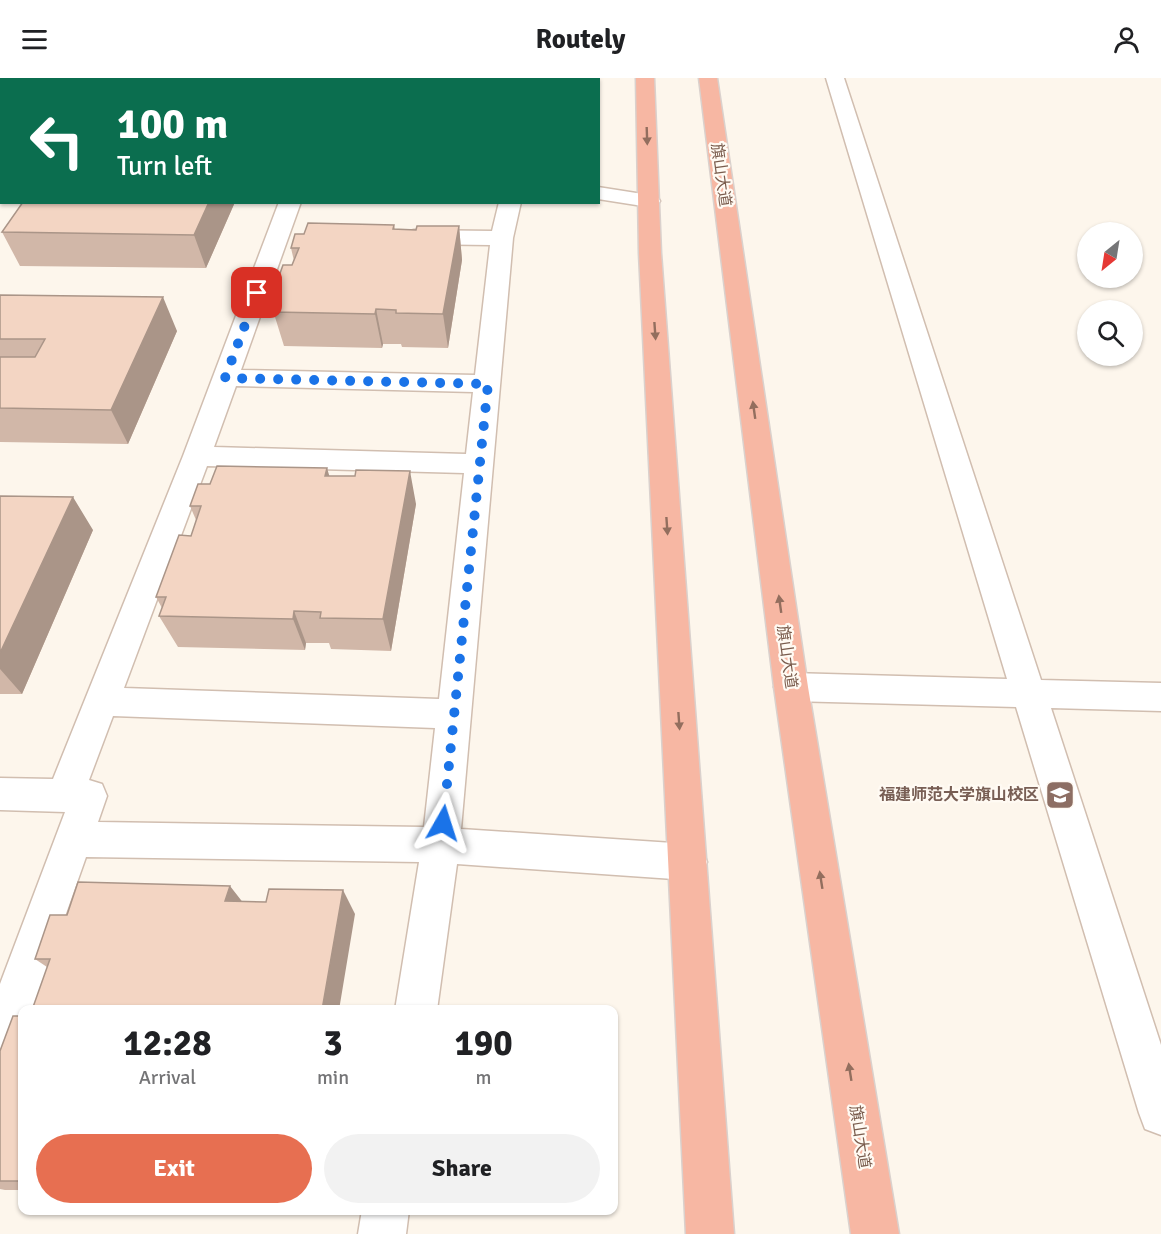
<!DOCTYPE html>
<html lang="en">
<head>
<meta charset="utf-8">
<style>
  :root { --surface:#fff; --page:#f2f2f2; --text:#202124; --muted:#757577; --accent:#e76f51 }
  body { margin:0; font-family:Signika,"Noto Sans SC",sans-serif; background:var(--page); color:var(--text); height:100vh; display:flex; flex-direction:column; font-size:22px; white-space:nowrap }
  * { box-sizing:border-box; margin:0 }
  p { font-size:20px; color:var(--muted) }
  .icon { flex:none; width:33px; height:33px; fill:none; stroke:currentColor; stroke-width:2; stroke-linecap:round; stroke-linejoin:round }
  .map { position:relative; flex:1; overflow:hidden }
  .details { position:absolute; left:18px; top:927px; width:600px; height:210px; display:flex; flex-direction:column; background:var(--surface); border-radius:12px; box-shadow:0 2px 4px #0004 }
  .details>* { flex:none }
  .banner { position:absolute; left:0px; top:0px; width:600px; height:126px; box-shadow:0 2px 4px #0004; background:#0b6e4f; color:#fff; overflow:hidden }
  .needle { width:39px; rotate:210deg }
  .tools { position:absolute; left:1077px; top:144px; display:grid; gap:12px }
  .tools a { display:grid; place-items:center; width:66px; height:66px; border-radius:50%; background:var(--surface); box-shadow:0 2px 4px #0004; font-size:30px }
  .pin { position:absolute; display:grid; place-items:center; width:51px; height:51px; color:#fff; margin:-26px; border-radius:12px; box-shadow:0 3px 9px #0006 }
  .me { position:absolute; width:66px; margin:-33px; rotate:6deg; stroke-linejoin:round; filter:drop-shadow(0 0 4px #0008) }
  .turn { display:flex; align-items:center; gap:21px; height:126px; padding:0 18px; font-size:27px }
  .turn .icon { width:78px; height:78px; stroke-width:2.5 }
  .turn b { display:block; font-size:42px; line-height:51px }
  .eta { display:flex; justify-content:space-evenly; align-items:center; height:102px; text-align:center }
  .eta b { font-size:36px; font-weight:700; line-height:42px }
  .cta { display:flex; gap:12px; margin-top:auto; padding:12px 18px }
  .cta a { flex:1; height:69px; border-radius:36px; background:var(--accent); color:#fff; font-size:24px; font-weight:700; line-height:69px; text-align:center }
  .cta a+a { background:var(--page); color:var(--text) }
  header { display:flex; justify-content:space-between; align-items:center; height:78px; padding:0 18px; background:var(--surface); font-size:27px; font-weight:700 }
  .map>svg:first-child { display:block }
</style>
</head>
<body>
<header><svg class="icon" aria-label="menu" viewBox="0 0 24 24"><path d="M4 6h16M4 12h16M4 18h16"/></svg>Routely<svg class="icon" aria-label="person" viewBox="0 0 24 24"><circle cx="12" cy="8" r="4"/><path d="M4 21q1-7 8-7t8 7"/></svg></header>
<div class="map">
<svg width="1161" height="1156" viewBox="0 0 1161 1156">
  <rect width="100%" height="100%" fill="#fdf6ec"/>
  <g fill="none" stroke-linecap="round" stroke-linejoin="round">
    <!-- minor casing -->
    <g stroke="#d1beb0" stroke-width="3">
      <path id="minor" d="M 262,0 L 280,0 L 261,2 Z
        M 495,0 L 513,0 L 513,2 L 495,2 Z
        M 826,0 L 844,0 L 1041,602 L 1161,605 L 1161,633 L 1051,630 L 1161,967 L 1161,1057 L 1145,1051 L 1139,1035 L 1016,629 L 791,623 L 779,619 L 774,609 L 779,599 L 791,595 L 1007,601 Z
        M 0,19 L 2,19 L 2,31 L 0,31 Z
        M 598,109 L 649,117 L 657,118 L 660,123 L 657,128 L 649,129 L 598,121 Z
        M 279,124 L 301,124 L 241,292 L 475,297 L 490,167 L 414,166 L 406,164 L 403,159 L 406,154 L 414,152 L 492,153 L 499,124 L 521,124 L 513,160 L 461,751 L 688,766 L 702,771 L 707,784 L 702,797 L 688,802 L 457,786 L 437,932 L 395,932 L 419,784 L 86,779 L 32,932 L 22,932 L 22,960 L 15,978 L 0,984 L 0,906 L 65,734 L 0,732 L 0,700 L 53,701 L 183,378 ZM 236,308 L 473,314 L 466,376 L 214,369 ZM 207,388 L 464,395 L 439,621 L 124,610 ZM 113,638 L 435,650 L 424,749 L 98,744 L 107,718 L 102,706 L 89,702 Z
        M 362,1132 L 409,1132 L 406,1156 L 358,1156 Z"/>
    </g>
    <!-- highway casing -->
    <g stroke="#dad1cd" stroke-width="3">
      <path id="highway" d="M 636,0 L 654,0 L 661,175 L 734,1156 L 686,1156 L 639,175 Z
        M 699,0 L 717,0 L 808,609 L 899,1156 L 851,1156 L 774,609 Z"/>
    </g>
    <!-- minor -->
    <use href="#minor" fill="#fff" fill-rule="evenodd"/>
    <!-- highway -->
    <use href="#highway" fill="#f7b7a3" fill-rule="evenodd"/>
  </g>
  <!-- wall -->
  <path fill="#d1b7a8" d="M 95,0 L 243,0 L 243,2 L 95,2 Z
    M 23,124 L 235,124 L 206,190 L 20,188 L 2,154 Z
    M 394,147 L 395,151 L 416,152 L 459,148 L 462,182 L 448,270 L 402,269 L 401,266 L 383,266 L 382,270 L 284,268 L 270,223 L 292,187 L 294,183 L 291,170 L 304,156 Z
    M 0,217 L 177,253 L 128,366 L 0,364 Z
    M 329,398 L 416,426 L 391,573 L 331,571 L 329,565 L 306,565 L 305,572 L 178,569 L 159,538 L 162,530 L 156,519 L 191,458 L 196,442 L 190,428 L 210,406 Z
    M 0,418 L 93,452 L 22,616 L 0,616 Z
    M 241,823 L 355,836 L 47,889 L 35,881 L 67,837 Z
    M 22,938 L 22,1112 L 5,1112 L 0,1111 L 0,973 Z"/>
  <!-- shaded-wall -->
  <path fill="#aa9588" d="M 226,0 L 243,0 L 243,2 L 227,2 Z
    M 209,124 L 235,124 L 206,190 L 194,157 Z
    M 459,148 L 462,182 L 448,270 L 443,236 Z
    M 163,219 L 177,253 L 128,366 L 111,332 Z
    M 376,231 L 383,266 L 382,270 L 375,236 Z
    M 327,390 L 337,424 L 325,398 Z
    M 410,393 L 416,426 L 391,573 L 383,541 Z
    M 73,419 L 93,452 L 22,616 L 0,591 L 0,575 Z
    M 294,533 L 306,565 L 305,572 L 293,541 Z
    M 230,808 L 248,831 L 225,823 Z
    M 343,812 L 355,836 L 339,932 L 322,932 Z"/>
  <!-- building -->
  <path fill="#f3d5c3" stroke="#aa9588" stroke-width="1.5" d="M 289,0 L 469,0 L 469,2 L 288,2 Z
    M 23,124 L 209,124 L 194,157 L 2,154 Z
    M 308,145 L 394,147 L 393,151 L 416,152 L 417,148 L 459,148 L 443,236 L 396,235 L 396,232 L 376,231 L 375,236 L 274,234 L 278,223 L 270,223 L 283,187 L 292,187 L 299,170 L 291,170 L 295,156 L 304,156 Z
    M 0,217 L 163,219 L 111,332 L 0,330 L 0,279 L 35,279 L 45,261 L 0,261 Z
    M 217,388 L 327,390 L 325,398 L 355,398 L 356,392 L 410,393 L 383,541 L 320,540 L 321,534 L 294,533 L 293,541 L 159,538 L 166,519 L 156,519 L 179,457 L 191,458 L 201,428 L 190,428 L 198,406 L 210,406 Z
    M 0,418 L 73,419 L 0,575 Z
    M 78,804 L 230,808 L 225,823 L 266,824 L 269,811 L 343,812 L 322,932 L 32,932 L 50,881 L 35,881 L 50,837 L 67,837 Z
    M 13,938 L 22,938 L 22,1103 L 0,1103 L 0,973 Z"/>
  <!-- one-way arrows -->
  <defs><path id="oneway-solid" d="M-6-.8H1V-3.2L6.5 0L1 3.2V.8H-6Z" transform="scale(1.5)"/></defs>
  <g fill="#936e5e">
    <use href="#oneway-solid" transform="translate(647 58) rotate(88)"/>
    <use href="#oneway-solid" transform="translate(655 253) rotate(86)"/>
    <use href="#oneway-solid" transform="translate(754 332) rotate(-98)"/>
    <use href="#oneway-solid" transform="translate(667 448) rotate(86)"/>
    <use href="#oneway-solid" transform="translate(780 526) rotate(-98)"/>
    <use href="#oneway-solid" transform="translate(679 643) rotate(86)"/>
    <use href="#oneway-solid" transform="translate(821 802) rotate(-99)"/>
    <use href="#oneway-solid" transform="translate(850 994) rotate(-99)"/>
  </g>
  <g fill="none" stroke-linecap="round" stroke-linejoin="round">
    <!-- route -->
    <path stroke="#1a73e8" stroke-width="10" stroke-dasharray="0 18" d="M 257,215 L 225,300 L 488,306 L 443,745"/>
  </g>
  <!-- icons -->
  <defs>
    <g id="university-square" transform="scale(1.5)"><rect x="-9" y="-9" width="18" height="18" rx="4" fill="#8d6e63" stroke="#fffaf3"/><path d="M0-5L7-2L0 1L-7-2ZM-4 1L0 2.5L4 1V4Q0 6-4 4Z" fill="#fff"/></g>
  </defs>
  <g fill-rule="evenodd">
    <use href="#university-square" x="1060" y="717"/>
  </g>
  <g text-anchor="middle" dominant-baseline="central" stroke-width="4.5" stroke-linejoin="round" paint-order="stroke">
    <!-- street labels -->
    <g font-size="16" fill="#7a5c4d" stroke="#fffaf3">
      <text transform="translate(721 97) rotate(82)">旗山大道</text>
      <text transform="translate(787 579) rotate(82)">旗山大道</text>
      <text transform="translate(860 1059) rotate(81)">旗山大道</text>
    </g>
    <!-- education labels -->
    <g font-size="16" font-weight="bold" fill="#785e54" stroke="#fffaf3" text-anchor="end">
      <text x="1039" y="717">福建师范大学旗山校区</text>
    </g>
  </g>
</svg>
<div class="tools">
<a><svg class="needle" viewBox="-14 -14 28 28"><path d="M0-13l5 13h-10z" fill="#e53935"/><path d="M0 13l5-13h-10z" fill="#757577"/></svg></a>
<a><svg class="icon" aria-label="search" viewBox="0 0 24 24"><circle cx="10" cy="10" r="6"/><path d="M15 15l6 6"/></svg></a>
</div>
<div class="pin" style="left:257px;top:215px;background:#d93025"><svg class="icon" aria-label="arrive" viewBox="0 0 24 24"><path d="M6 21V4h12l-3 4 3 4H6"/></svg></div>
<svg class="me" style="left:443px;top:745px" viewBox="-20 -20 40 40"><path d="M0-17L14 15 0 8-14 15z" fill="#1a73e8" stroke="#fff" stroke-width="4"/></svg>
<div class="banner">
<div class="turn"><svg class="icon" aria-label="left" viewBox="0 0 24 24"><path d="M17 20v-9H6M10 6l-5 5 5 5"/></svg><div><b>100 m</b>Turn left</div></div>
</div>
<section class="details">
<div class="eta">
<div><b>12:28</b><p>Arrival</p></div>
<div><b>3</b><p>min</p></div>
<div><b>190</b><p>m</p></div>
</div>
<div class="cta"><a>Exit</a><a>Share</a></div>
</section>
</div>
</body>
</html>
